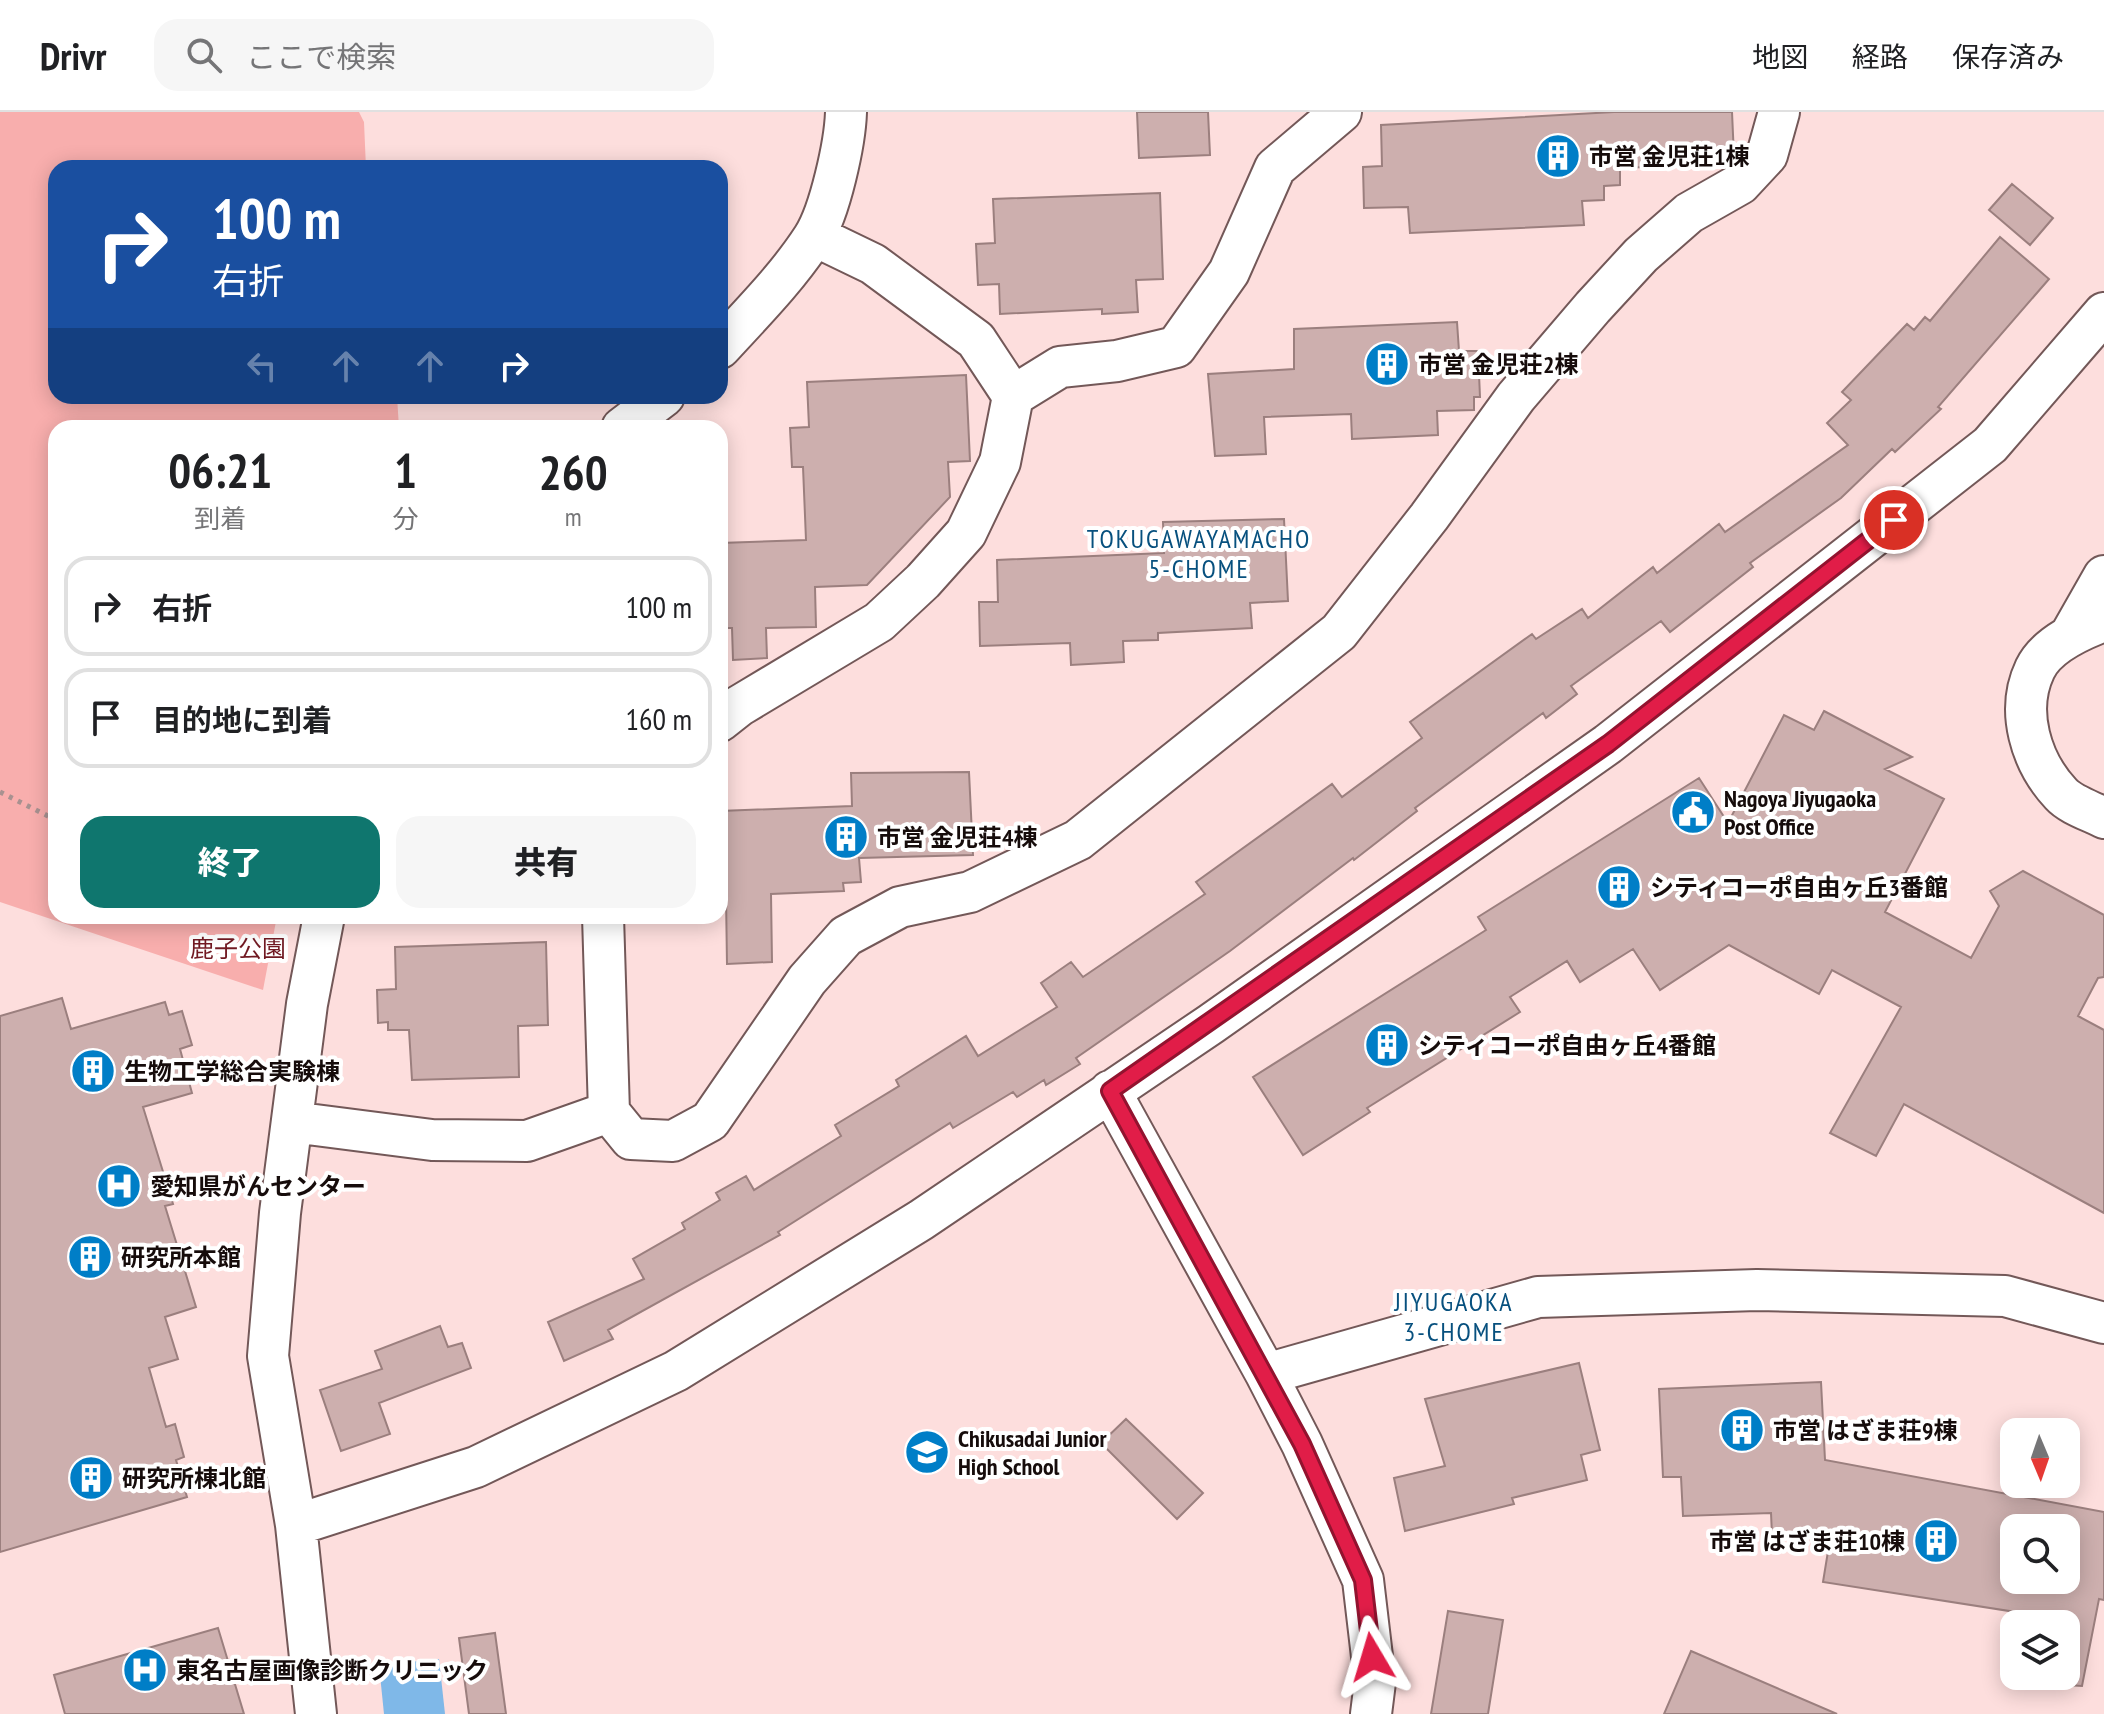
<!DOCTYPE html>
<html lang="ja">
<head>
<meta charset="utf-8">
<style>
  :root { --surface:#fff; --page:#f6f6f6; --text:#202124; --muted:#757577; --line:#e0e0e0; --accent:#0f766e }
  body { margin:0; font-family:"PT Sans Narrow","Noto Sans JP",sans-serif; background:var(--page); color:var(--text); height:100vh; display:flex; flex-direction:column; font-size:30px; white-space:nowrap }
  * { box-sizing:border-box; margin:0 }
  p { font-size:26px; color:var(--muted) }
  .icon { flex:none; width:44px; height:44px; fill:none; stroke:currentColor; stroke-width:2; stroke-linecap:round; stroke-linejoin:round }
  .map { position:relative; flex:1; overflow:hidden }
  .panel { position:absolute; left:48px; top:308px; width:680px; height:504px; display:flex; flex-direction:column; background:var(--surface); border-radius:24px; box-shadow:0 4px 20px #0003 }
  .panel>* { flex:none }
  .hud { position:absolute; left:48px; top:48px; width:680px; height:244px; border-radius:24px; box-shadow:0 4px 20px #0003; background:#1a4fa0; color:#fff; overflow:hidden }
  .needle { width:52px; rotate:178deg }
  .fabs { position:absolute; left:2000px; top:1306px; display:grid; gap:16px }
  .fabs a { display:grid; place-items:center; width:80px; height:80px; border-radius:16px; background:var(--surface); box-shadow:0 4px 20px #0003; font-size:40px }
  .pin { position:absolute; display:grid; place-items:center; width:68px; height:68px; color:#fff; margin:-34px; border:4px solid #fff; border-radius:50%; box-shadow:0 2px 8px #0007 }
  .me { position:absolute; width:88px; margin:-44px; rotate:353deg; stroke-linejoin:round; filter:drop-shadow(0 0 6px #0008) }
  .turn { display:flex; align-items:center; gap:28px; height:168px; padding:0 32px; font-size:36px }
  .turn .icon { width:104px; height:104px; stroke-width:2.5 }
  .turn b { display:block; font-size:56px; line-height:68px }
  .lanes { display:flex; align-items:center; height:76px; padding:0 32px; background:#0003; justify-content:center; gap:40px; direction:ltr }
  .lanes .off { opacity:.35 }
  .eta { display:flex; justify-content:space-evenly; align-items:center; height:136px; text-align:center }
  .eta b { font-size:48px; font-weight:800; line-height:56px }
  .button { display:flex; gap:16px; margin-top:auto; padding:16px 32px }
  .button a { flex:1; height:92px; border-radius:24px; background:var(--accent); color:#fff; font-size:32px; font-weight:800; line-height:92px; text-align:center }
  .button a+a { background:var(--page); color:var(--text) }
  ul { padding:0; list-style:none }
  li { display:flex; align-items:center; gap:24px; height:100px; margin:0 16px 12px; padding:0 16px; border:4px solid var(--line); border-radius:24px }
  li div { flex:1 }
  li b { display:block; font-size:30px }
  li em { font-style:normal }
  header { display:flex; align-items:center; gap:48px; box-sizing:border-box; height:112px; padding:0 40px; background:var(--surface); border-bottom:2px solid var(--line) }
  header strong { font-size:38px }
  nav { display:flex; gap:44px; margin-inline-start:auto; font-size:28px }
  .search { width:560px; height:72px; background:var(--page); display:flex; align-items:center; gap:20px; box-sizing:border-box; padding:0 28px; border-radius:24px; color:var(--muted); font-size:30px }
  .map>svg:first-child { display:block }
</style>
</head>
<body>
<header>
<strong>Drivr</strong>
<div class="search"><svg class="icon" aria-label="search" viewBox="0 0 24 24"><circle cx="10" cy="10" r="6"/><path d="M15 15l6 6"/></svg>ここで検索</div>
<nav><a>地図</a><a>経路</a><a>保存済み</a></nav>
</header>
<div class="map">
<svg width="2104" height="1602" viewBox="0 0 2104 1602">
  <rect width="100%" height="100%" fill="#fddedd"/>
  <!-- green -->
  <path fill="#f8aead" d="M 0,0 L 359,0 L 364,10 L 366,56 L 56,56 L 56,284 L 397,284 L 399,316 L 56,316 L 56,804 L 277,804 L 263,878 L 0,790 Z"/>
  <!-- water -->
  <path fill="#7fb8e8" d="M 439,1547 L 445,1602 L 384,1602 L 379,1553 Z"/>
  <!-- building -->
  <path fill="#cdafae" stroke="#9b7f7e" stroke-width="2" fill-rule="evenodd" d="M 1137,0 L 1208,0 L 1210,43 L 1139,46 Z
    M 1614,0 L 1732,0 L 1734,45 L 1727,52 L 1620,56 L 1620,73 L 1604,74 L 1604,88 L 1582,89 L 1584,113 L 1410,121 L 1408,95 L 1364,96 L 1363,55 L 1382,54 L 1381,13 Z
    M 2012,72 L 2053,106 L 2030,133 L 1989,98 Z
    M 1160,81 L 1163,167 L 1136,168 L 1138,200 L 1102,202 L 1102,197 L 1000,202 L 999,172 L 978,173 L 976,132 L 995,131 L 993,87 Z
    M 2000,125 L 2049,167 L 1938,295 L 1941,297 L 1895,340 L 1892,337 L 1841,386 L 1750,451 L 1753,455 L 1670,520 L 1661,509 L 1571,574 L 1577,582 L 1546,606 L 1543,601 L 1415,696 L 1417,699 L 1354,748 L 1353,746 L 1230,839 L 1076,946 L 1080,952 L 1046,973 L 1044,968 L 1017,985 L 1013,980 L 953,1016 L 950,1011 L 778,1120 L 780,1123 L 608,1218 L 613,1227 L 564,1249 L 548,1210 L 644,1167 L 633,1147 L 685,1117 L 682,1111 L 720,1088 L 716,1081 L 746,1064 L 754,1078 L 841,1024 L 835,1013 L 899,974 L 896,968 L 966,924 L 978,944 L 1057,895 L 1041,871 L 1071,850 L 1083,865 L 1205,782 L 1196,770 L 1332,672 L 1342,685 L 1422,626 L 1410,610 L 1532,522 L 1536,527 L 1582,497 L 1588,506 L 1653,455 L 1657,461 L 1719,412 L 1725,420 L 1848,333 L 1827,311 L 1851,288 L 1842,280 L 1907,212 L 1914,218 L 1925,205 L 1930,209 Z
    M 1457,210 L 1459,239 L 1478,239 L 1480,285 L 1474,285 L 1474,298 L 1437,299 L 1438,323 L 1352,327 L 1351,302 L 1264,305 L 1266,342 L 1215,344 L 1208,262 L 1294,257 L 1294,217 Z
    M 966,263 L 970,349 L 948,350 L 950,385 L 867,473 L 815,475 L 816,515 L 766,516 L 767,546 L 733,548 L 732,516 L 720,516 L 720,431 L 806,428 L 803,355 L 792,355 L 790,316 L 809,315 L 807,270 Z
    M 1284,407 L 1288,489 L 1250,491 L 1252,516 L 1158,521 L 1158,528 L 1123,529 L 1124,550 L 1071,553 L 1070,531 L 980,534 L 979,490 L 998,490 L 997,448 L 1164,441 L 1163,410 Z
    M 1824,599 L 1912,645 L 1885,657 L 1944,687 L 1885,800 L 1971,846 L 1999,794 L 1990,779 L 2023,759 L 2104,803 L 2104,865 L 2098,866 L 2078,904 L 2104,918 L 2104,1101 L 1904,992 L 1876,1044 L 1830,1021 L 1901,895 L 1832,858 L 1819,882 L 1729,833 L 1660,878 L 1633,837 L 1580,870 L 1567,849 L 1510,885 L 1520,900 L 1367,996 L 1370,1000 L 1303,1043 L 1253,965 L 1486,818 L 1478,805 L 1699,666 L 1728,711 L 1784,603 L 1814,618 Z
    M 969,660 L 973,743 L 859,746 L 861,770 L 843,771 L 844,779 L 771,782 L 772,850 L 727,852 L 726,784 L 720,784 L 720,699 L 852,694 L 851,661 Z
    M 546,830 L 548,913 L 518,914 L 519,965 L 412,968 L 409,918 L 388,918 L 388,910 L 378,911 L 377,878 L 396,877 L 395,835 Z
    M 62,886 L 71,917 L 165,890 L 169,903 L 182,899 L 192,933 L 180,937 L 192,981 L 143,995 L 173,1092 L 165,1094 L 196,1195 L 165,1205 L 178,1247 L 149,1256 L 166,1315 L 175,1312 L 184,1345 L 176,1348 L 187,1385 L 0,1440 L 0,904 Z
    M 440,1214 L 448,1235 L 462,1231 L 471,1256 L 379,1291 L 390,1322 L 341,1339 L 320,1278 L 382,1257 L 375,1239 Z
    M 1579,1251 L 1600,1338 L 1581,1343 L 1587,1368 L 1512,1386 L 1514,1392 L 1405,1419 L 1394,1366 L 1445,1354 L 1425,1287 Z
    M 1821,1270 L 1825,1348 L 2104,1400 L 2104,1488 L 2099,1487 L 2082,1574 L 2066,1573 L 2066,1512 L 2053,1512 L 2054,1506 L 1823,1470 L 1831,1421 L 1772,1423 L 1771,1401 L 1683,1404 L 1681,1365 L 1663,1365 L 1659,1277 ZM 2014,1416 L 2066,1416 L 2066,1468 L 2014,1468 Z
    M 1126,1307 L 1203,1381 L 1177,1407 L 1101,1331 Z
    M 1448,1499 L 1503,1508 L 1488,1602 L 1431,1602 Z
    M 218,1516 L 244,1602 L 65,1602 L 54,1563 Z
    M 495,1521 L 506,1602 L 469,1602 L 459,1526 Z
    M 1691,1539 L 1837,1602 L 1664,1602 Z"/>
  <g fill="none" stroke-linecap="round" stroke-linejoin="round">
    <!-- minor casing -->
    <g stroke="#735858" stroke-width="44">
      <path id="minor" d="M 720,236 C 752,201 787,166 813,126 C 830,100 845,31 846,0
        M 1013,284 L 1060,255 L 1117,249 L 1176,235 L 1229,160 L 1275,56 L 1341,0
        M 622,316 L 664,284
        M 2104,509 C 2080,518 2047,532 2035,557 C 2015,599 2031,650 2061,682 C 2071,693 2091,699 2104,706
        M 2071,522 L 2104,464
        M 720,609 L 739,594 L 879,510 L 923,469 L 966,421 L 1000,350 L 1013,284 L 976,228 L 873,152 L 815,124
        M 603,804 L 609,1000 L 631,1027 L 673,1029 L 710,1009 L 807,868 L 846,824 L 900,795 L 970,780 L 1078,728 L 1339,520 L 1429,405 L 1516,285 L 1593,195 L 1641,143 L 1689,101 L 1740,72 L 1767,43 L 1779,0
        M 1110,979 L 1266,1262 L 1302,1332 L 1363,1468 L 1375,1570 L 1371,1602
        M 292,1010 L 432,1028 L 527,1029 L 609,1000
        M 1266,1262 L 1538,1185 L 1757,1178 L 2005,1184 L 2104,1211
        M 296,1413 L 476,1355 L 676,1259 L 921,1108 L 1211,912 L 1608,632 L 1990,333 L 2104,201
        M 316,1602 L 296,1413 L 268,1244 L 280,1101 L 307,892 L 324,804"/>
    </g>
    <!-- path -->
    <path stroke="#a89190" stroke-width="5" stroke-dasharray="4 6" stroke-linecap="butt" d="M 0,680 L 56,708"/>
    <!-- minor -->
    <use href="#minor" stroke="#fff" stroke-width="40"/>
  </g>
  <g fill="none" stroke-linecap="round" stroke-linejoin="round">
    <!-- route casing -->
    <g stroke="#92132f" stroke-width="20">
      <path id="route" d="M 1372,1545 L 1363,1468 L 1302,1332 L 1110,979 L 1608,632 L 1894,408"/>
    </g>
    <!-- route -->
    <use href="#route" stroke="#e11d48" stroke-width="14"/>
  </g>
  <!-- icons -->
  <defs>
    <g id="building-disc" transform="scale(2.3)"><circle r="9.5" fill="#007ec7" stroke="#fff"/><path d="M-4-6H4V6H1V3H-1V6H-4ZM-2.5-4.3h1.7v1.8h-1.7ZM.8-4.3h1.7v1.8H.8ZM-2.5-1h1.7V.8h-1.7ZM.8-1h1.7V.8H.8Z" fill="#fff"/></g>
    <g id="civic-disc" transform="scale(2.3)"><circle r="9.5" fill="#007ec7" stroke="#fff"/><path d="M-.6-6.5H3V-4.5H.6V-3L4-1V1h2V6H-6V1h2V-1L-.6-3ZM-1.2 2.5V6h2.4V2.5Z" fill="#fff"/></g>
    <g id="hospital-disc" transform="scale(2.3)"><circle r="9.5" fill="#007ec7" stroke="#fff"/><path d="M-5-5h3v3.5h4V-5h3V5h-3V1.5h-4V5h-3Z" fill="#fff"/></g>
    <g id="school-disc" transform="scale(2.3)"><circle r="9.5" fill="#007ec7" stroke="#fff"/><path d="M0-5L7-2L0 1L-7-2ZM-4 1L0 2.5L4 1V4Q0 6-4 4Z" fill="#fff"/></g>
  </defs>
  <g fill-rule="evenodd">
    <use href="#building-disc" x="1558" y="44"/>
    <use href="#building-disc" x="1387" y="252"/>
    <use href="#civic-disc" x="1693" y="700"/>
    <use href="#building-disc" x="846" y="725"/>
    <use href="#building-disc" x="1619" y="775"/>
    <use href="#building-disc" x="1387" y="933"/>
    <use href="#building-disc" x="93" y="959"/>
    <use href="#hospital-disc" x="119" y="1074"/>
    <use href="#building-disc" x="90" y="1145"/>
    <use href="#building-disc" x="1742" y="1318"/>
    <use href="#school-disc" x="927" y="1340"/>
    <use href="#building-disc" x="91" y="1366"/>
    <use href="#building-disc" x="1936" y="1429"/>
    <use href="#hospital-disc" x="145" y="1558"/>
  </g>
  <g text-anchor="middle" dominant-baseline="central" stroke-width="8" stroke-linejoin="round" paint-order="stroke">
    <!-- poi labels -->
    <g font-size="24" font-weight="bold" fill="#160c0b" stroke="#fff" text-anchor="start">
      <text x="1589" y="44">市営 金児荘1棟</text>
      <text x="1418" y="252">市営 金児荘2棟</text>
      <text x="1724" y="686">Nagoya Jiyugaoka<tspan x="1724" dy="28">Post Office</tspan></text>
      <text x="877" y="725">市営 金児荘4棟</text>
      <text x="1650" y="775">シティコーポ自由ヶ丘3番館</text>
      <text x="1418" y="933">シティコーポ自由ヶ丘4番館</text>
      <text x="124" y="959">生物工学総合実験棟</text>
      <text x="150" y="1074">愛知県がんセンター</text>
      <text x="121" y="1145">研究所本館</text>
      <text x="1773" y="1318">市営 はざま荘9棟</text>
      <text x="958" y="1326">Chikusadai Junior<tspan x="958" dy="28">High School</tspan></text>
      <text x="122" y="1366">研究所棟北館</text>
      <text x="1905" y="1429" text-anchor="end">市営 はざま荘10棟</text>
      <text x="176" y="1558">東名古屋画像診断クリニック</text>
    </g>
    <!-- park labels -->
    <g font-size="24" fill="#711922" stroke="#fff">
      <text x="238" y="836">鹿子公園</text>
    </g>
    <!-- neighbourhood labels -->
    <g font-size="26" letter-spacing="2" fill="#07507e" stroke="#fff">
      <text x="1199" y="426">TOKUGAWAYAMACHO<tspan x="1199" dy="30">5-CHOME</tspan></text>
      <text x="1454" y="1189">JIYUGAOKA<tspan x="1454" dy="30">3-CHOME</tspan></text>
    </g>
  </g>
</svg>
<div class="fabs">
<a><svg class="needle" viewBox="-14 -14 28 28"><path d="M0-13l5 13h-10z" fill="#e53935"/><path d="M0 13l5-13h-10z" fill="#757577"/></svg></a>
<a><svg class="icon" aria-label="search" viewBox="0 0 24 24"><circle cx="10" cy="10" r="6"/><path d="M15 15l6 6"/></svg></a>
<a><svg class="icon" aria-label="layers" viewBox="0 0 24 24"><path d="M12 4l9 5-9 5-9-5zM3 14l9 5 9-5"/></svg></a>
</div>
<div class="pin" style="left:1894px;top:408px;background:#d93025"><svg class="icon" aria-label="arrive" viewBox="0 0 24 24"><path d="M6 21V4h12l-3 4 3 4H6"/></svg></div>
<svg class="me" style="left:1372px;top:1545px" viewBox="-20 -20 40 40"><path d="M0-17L14 15 0 8-14 15z" fill="#e11d48" stroke="#fff" stroke-width="4"/></svg>
<div class="hud">
<div class="turn"><svg class="icon" aria-label="right" viewBox="0 0 24 24"><path d="M7 20v-9h11M14 6l5 5-5 5"/></svg><div><b>100 m</b>右折</div></div>
<div class="lanes"><svg class="icon off" aria-label="left" viewBox="0 0 24 24"><path d="M17 20v-9H6M10 6l-5 5 5 5"/></svg><svg class="icon off" aria-label="ahead" viewBox="0 0 24 24"><path d="M12 20V5M6 11l6-6 6 6"/></svg><svg class="icon off" aria-label="ahead" viewBox="0 0 24 24"><path d="M12 20V5M6 11l6-6 6 6"/></svg><svg class="icon" aria-label="right" viewBox="0 0 24 24"><path d="M7 20v-9h11M14 6l5 5-5 5"/></svg></div>
</div>
<section class="panel">
<div class="eta">
<div><b>06:21</b><p>到着</p></div>
<div><b>1</b><p>分</p></div>
<div><b>260</b><p>m</p></div>
</div>
<ul>
<li><svg class="icon" aria-label="right" viewBox="0 0 24 24"><path d="M7 20v-9h11M14 6l5 5-5 5"/></svg><div><b>右折</b></div><em>100 m</em></li>
<li><svg class="icon" aria-label="arrive" viewBox="0 0 24 24"><path d="M6 21V4h12l-3 4 3 4H6"/></svg><div><b>目的地に到着</b></div><em>160 m</em></li>
</ul>
<div class="button"><a>終了</a><a>共有</a></div>
</section>
</div>
</body>
</html>
